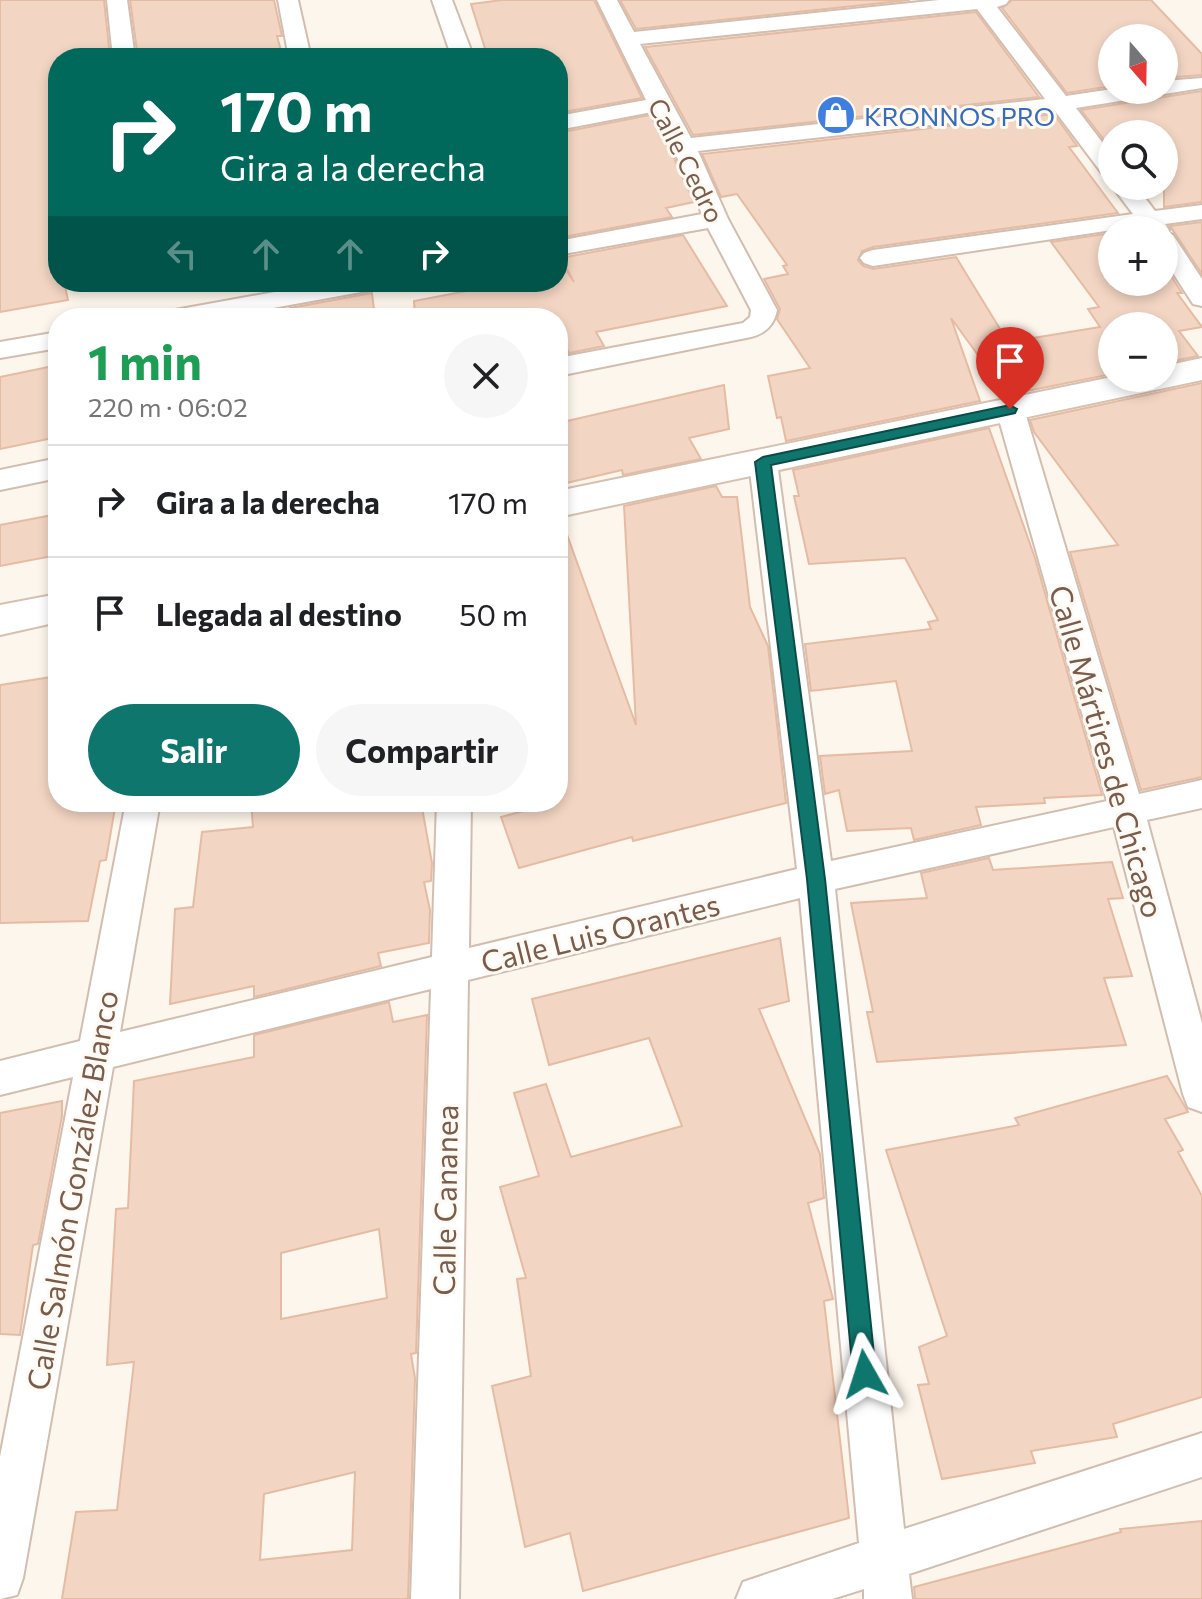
<!DOCTYPE html>
<html lang="es">
<head>
<meta charset="utf-8">
<style>
  :root { --surface:#fff; --page:#f6f6f6; --text:#202124; --muted:#757577; --line:#e0e0e0; --accent:#0f766e }
  body { margin:0; font-family:Commissioner,sans-serif; background:var(--page); color:var(--text); height:100vh; display:flex; flex-direction:column; font-size:30px; white-space:nowrap }
  * { box-sizing:border-box; margin:0 }
  p { font-size:26px; color:var(--muted) }
  .icon { flex:none; width:44px; height:44px; fill:none; stroke:currentColor; stroke-width:2; stroke-linecap:round; stroke-linejoin:round }
  .map { position:relative; flex:1; overflow:hidden }
  .panel { position:absolute; left:48px; top:308px; width:520px; height:504px; display:flex; flex-direction:column; background:var(--surface); border-radius:32px; box-shadow:0 4px 12px #0003 }
  .panel>* { flex:none }
  .hud { position:absolute; left:48px; top:48px; width:520px; height:244px; border-radius:32px; box-shadow:0 4px 12px #0003; background:#00695c; color:#fff; overflow:hidden }
  .needle { width:52px; rotate:160deg }
  .controls { position:absolute; left:1098px; top:24px; display:grid; gap:16px }
  .controls a { display:grid; place-items:center; width:80px; height:80px; border-radius:50%; background:var(--surface); box-shadow:0 4px 12px #0003; font-size:40px }
  .pin { position:absolute; display:grid; place-items:center; width:68px; height:68px; color:#fff; margin:-82px -34px; border-radius:50% 50% 50% 0; rotate:-45deg; box-shadow:0 0 8px #0007 }
  .pin .icon { rotate:45deg }
  .me { position:absolute; width:88px; margin:-44px; rotate:354deg; stroke-linejoin:round; filter:drop-shadow(0 0 6px #0008) }
  .turn { display:flex; align-items:center; gap:28px; height:168px; padding:0 40px; font-size:36px }
  .turn .icon { width:104px; height:104px; stroke-width:2.5 }
  .turn b { display:block; font-size:56px; line-height:68px }
  .lanes { display:flex; align-items:center; height:76px; padding:0 40px; background:#0003; justify-content:center; gap:40px; direction:ltr }
  .lanes .off { opacity:.35 }
  .round { display:grid; place-items:center; flex:none; width:84px; height:84px; border-radius:42px; background:var(--page) }
  .summary { display:flex; align-items:center; justify-content:space-between; height:136px; padding:0 40px }
  h1 { font-size:48px; font-weight:700; line-height:60px; color:#1e9e55 }
  .action { display:flex; gap:16px; margin-top:auto; padding:16px 40px }
  .action a { flex:1; height:92px; border-radius:48px; background:var(--accent); color:#fff; font-size:32px; font-weight:700; line-height:92px; text-align:center }
  .action a+a { background:var(--page); color:var(--text) }
  ul { padding:0; list-style:none }
  li { display:flex; align-items:center; gap:24px; height:112px; padding:0 40px; border-top:2px solid var(--line) }
  li div { flex:1 }
  li b { display:block; font-size:30px }
  li em { font-style:normal }
  .map>svg:first-child { display:block }
</style>
</head>
<body>
<div class="map">
<svg width="1202" height="1599" viewBox="0 0 1202 1599">
  <rect width="100%" height="100%" fill="#fdf6ec"/>
  <!-- building -->
  <path fill="#f3d5c3" stroke="#e6bba3" stroke-width="2" fill-rule="evenodd" d="M 0,0 L 104,0 L 110,58 L 58,58 L 58,282 L 64,282 L 68,300 L 0,312 Z
    M 130,0 L 274,0 L 282,36 L 277,36 L 283,58 L 138,58 Z
    M 502,0 L 594,0 L 642,98 L 558,113 L 558,58 L 488,58 L 471,4 Z
    M 620,0 L 910,0 L 636,29 Z
    M 1012,0 L 1151,0 L 1202,54 L 1202,75 L 1164,78 L 1164,38 L 1112,38 L 1112,86 L 1067,93 L 1002,8 Z
    M 976,12 L 1039,97 L 693,135 L 645,47 Z
    M 1202,91 L 1202,202 L 1164,207 L 1164,132 L 1112,134 L 1112,140 L 1105,141 L 1081,110 Z
    M 1054,114 L 1077,146 L 1069,147 L 1118,213 L 873,247 L 862,251 L 858,260 L 863,266 L 873,269 L 956,257 L 1008,342 L 1100,327 L 1088,309 L 1099,307 L 1051,242 L 1112,233 L 1112,282 L 1164,282 L 1164,265 L 1182,293 L 1177,293 L 1202,327 L 1179,331 L 1198,356 L 1164,363 L 1164,326 L 1112,326 L 1112,374 L 1007,395 L 951,318 L 980,401 L 786,441 L 781,417 L 777,418 L 768,376 L 810,368 L 777,319 L 780,309 L 764,279 L 788,274 L 783,266 L 787,265 L 737,194 L 721,197 L 702,154 Z
    M 650,115 L 669,147 L 694,202 L 666,208 L 672,217 L 558,238 L 558,133 Z
    M 1202,222 L 1202,274 L 1170,226 Z
    M 683,235 L 727,306 L 596,332 L 604,346 L 569,353 L 562,339 L 558,339 L 558,318 L 415,318 L 414,301 L 514,282 L 558,282 L 558,258 L 574,282 L 561,258 Z
    M 372,293 L 375,318 L 293,318 L 290,308 Z
    M 58,365 L 58,437 L 0,449 L 0,377 Z
    M 1202,383 L 1202,777 L 1141,790 L 1070,552 L 1118,545 L 1034,432 L 1030,420 Z
    M 724,385 L 729,429 L 689,438 L 701,459 L 623,475 L 622,470 L 558,485 L 558,423 Z
    M 989,428 L 1035,558 L 1102,795 L 1044,798 L 1045,803 L 976,807 L 981,825 L 914,840 L 911,828 L 847,831 L 839,790 L 825,794 L 820,756 L 912,751 L 896,681 L 811,691 L 805,644 L 931,629 L 928,622 L 938,620 L 905,558 L 809,564 L 794,496 L 799,496 L 793,470 Z
    M 716,486 L 722,497 L 737,497 L 750,607 L 768,646 L 786,803 L 633,841 L 632,837 L 519,868 L 501,817 L 558,802 L 558,522 L 562,521 L 636,725 L 624,506 Z
    M 58,514 L 58,555 L 0,566 L 0,525 Z
    M 58,676 L 58,802 L 116,802 L 106,860 L 100,861 L 88,921 L 0,923 L 0,685 Z
    M 251,802 L 421,802 L 432,863 L 431,881 L 424,882 L 430,910 L 429,943 L 378,953 L 381,966 L 254,997 L 254,986 L 170,1004 L 175,909 L 193,907 L 202,832 L 253,827 Z
    M 989,858 L 993,870 L 1112,862 L 1123,898 L 1108,899 L 1132,976 L 1104,978 L 1126,1045 L 877,1062 L 867,1012 L 873,1012 L 851,903 L 927,898 L 921,873 Z
    M 780,938 L 789,1001 L 759,1009 L 820,1154 L 824,1198 L 808,1203 L 833,1299 L 824,1301 L 849,1518 L 583,1591 L 570,1533 L 525,1547 L 492,1386 L 531,1376 L 517,1279 L 526,1278 L 500,1187 L 539,1176 L 514,1093 L 546,1084 L 571,1157 L 682,1126 L 649,1038 L 549,1065 L 532,999 Z
    M 389,1002 L 393,1022 L 427,1015 L 416,1353 L 411,1354 L 415,1378 L 408,1599 L 62,1599 L 76,1512 L 117,1510 L 134,1362 L 107,1365 L 116,1209 L 128,1208 L 134,1081 L 254,1057 L 254,1035 ZM 379,1229 L 387,1298 L 281,1319 L 281,1253 ZM 355,1472 L 352,1550 L 260,1560 L 264,1494 Z
    M 1167,1076 L 1188,1112 L 1165,1119 L 1183,1150 L 1178,1152 L 1202,1196 L 1202,1397 L 1113,1424 L 1117,1437 L 1031,1451 L 1035,1463 L 942,1479 L 918,1385 L 929,1384 L 919,1347 L 947,1336 L 886,1150 L 1019,1125 L 1015,1118 Z
    M 62,1101 L 62,1116 L 38,1244 L 33,1245 L 20,1335 L 0,1334 L 0,1113 Z
    M 1202,1521 L 1202,1599 L 915,1599 L 914,1587 L 1121,1532 L 1120,1529 Z"/>
  <g fill="none" stroke-linecap="round" stroke-linejoin="round">
    <!-- street casing -->
    <g stroke="#d1beb0" stroke-width="4">
      <path id="street" d="M 107,0 L 127,0 L 135,58 L 113,58 Z
        M 278,0 L 298,0 L 311,58 L 289,58 Z
        M 432,0 L 452,0 L 474,58 L 452,58 Z
        M 597,0 L 617,0 L 634,32 L 939,0 L 1009,0 L 1006,4 L 997,7 L 1066,96 L 1112,89 L 1164,90 L 1164,81 L 1202,78 L 1202,88 L 1076,108 L 1112,155 L 1112,178 L 1104,176 L 1055,111 L 698,151 L 728,219 L 777,310 C 774,325 766,333 751,337 L 558,376 L 558,358 L 743,323 L 750,317 L 751,310 L 708,228 L 558,255 L 558,241 L 702,214 L 672,146 L 652,112 L 558,130 L 558,116 L 646,100 ZM 977,9 L 1045,99 L 691,138 L 640,44 Z
        M 1112,186 L 1136,186 L 1155,211 L 1202,205 L 1202,219 L 1165,224 L 1169,230 L 1167,233 L 1173,235 L 1202,279 L 1202,306 L 1193,304 L 1164,259 L 1164,230 L 1112,230 L 873,266 L 864,263 L 860,258 L 864,253 L 873,250 L 1133,214 Z
        M 330,282 L 385,282 L 381,287 L 372,290 L 218,318 L 162,318 L 166,312 L 175,310 Z
        M 58,332 L 58,348 L 0,358 L 0,342 Z
        M 1010,400 L 1020,403 L 1024,409 L 1139,794 L 1202,780 L 1202,808 L 1147,820 L 1202,1023 L 1202,1112 L 1188,1107 L 1183,1094 L 1114,827 L 835,889 L 904,1529 L 1202,1433 L 1202,1477 L 909,1574 L 912,1599 L 864,1599 L 864,1589 L 832,1599 L 736,1599 L 743,1582 L 859,1543 L 800,898 L 468,980 L 459,1599 L 411,1599 L 431,989 L 113,1067 L 23,1578 L 17,1595 L 0,1599 L 0,1457 L 73,1077 L 0,1095 L 0,1061 L 80,1041 L 126,802 L 160,802 L 120,1032 L 432,957 L 437,802 L 471,802 L 469,948 L 797,869 L 749,462 L 753,455 L 763,452 L 773,455 L 777,462 L 831,861 L 1107,801 L 996,409 L 1000,403 Z
        M 58,458 L 58,478 L 0,490 L 0,470 Z"/>
    </g>
    <!-- secondary casing -->
    <g stroke="#d6c0b0" stroke-width="4">
      <path id="secondary" d="M 1202,358 L 1202,380 L 558,517 L 558,491 L 1112,377 L 1164,378 L 1164,366 Z
        M 58,594 L 58,622 L 0,635 L 0,605 Z"/>
    </g>
    <!-- street -->
    <use href="#street" fill="#fff" fill-rule="evenodd"/>
    <!-- secondary -->
    <use href="#secondary" fill="#fff" fill-rule="evenodd"/>
  </g>
  <!-- route -->
  <path fill="#0f766e" stroke="#0a4d48" stroke-width="2" d="M 1010,405 L 1017,409 L 1015,413 L 771,465 L 825,879 L 876,1374 L 873,1382 L 865,1385 L 856,1382 L 853,1374 L 807,879 L 755,462 L 763,457 Z"/>
  <!-- icons -->
  <defs>
    <g id="shop-disc" transform="scale(2)"><circle r="9.5" fill="#3f7fe0" stroke="#fffaf3"/><path d="M-5-2.5h2.3a2.7 3.5 0 0 1 5.4 0H5L5.5 6h-11ZM-1.5-2.5h3a1.5 2.3 0 0 0-3 0Z" fill="#fff"/></g>
  </defs>
  <g fill-rule="evenodd">
    <use href="#shop-disc" x="836" y="115"/>
  </g>
  <g text-anchor="middle" dominant-baseline="central" stroke-width="6" stroke-linejoin="round" paint-order="stroke">
    <!-- far-shop labels -->
    <g font-size="26" fill="#366cbe" stroke="#fffaf3" text-anchor="start">
      <text x="864" y="115">KRONNOS PRO</text>
    </g>
    <!-- far-street labels -->
    <g font-size="26" fill="#7a5c4d" stroke="#fffaf3">
      <text transform="translate(687 160) rotate(63)">Calle Cedro</text>
    </g>
    <!-- street labels -->
    <g font-size="30" fill="#7a5c4d" stroke="#fffaf3">
      <text transform="translate(1108 751) rotate(74)">Calle Mártires de Chicago</text>
      <text transform="translate(600 932) rotate(-14)">Calle Luis Orantes</text>
      <text transform="translate(71 1190) rotate(-80)">Calle Salmón González Blanco</text>
      <text transform="translate(444 1200) rotate(-89)">Calle Cananea</text>
    </g>
  </g>
</svg>
<div class="controls">
<a><svg class="needle" viewBox="-14 -14 28 28"><path d="M0-13l5 13h-10z" fill="#e53935"/><path d="M0 13l5-13h-10z" fill="#757577"/></svg></a>
<a><svg class="icon" aria-label="search" viewBox="0 0 24 24"><circle cx="10" cy="10" r="6"/><path d="M15 15l6 6"/></svg></a>
<a>+</a>
<a>−</a>
</div>
<div class="pin" style="left:1010px;top:409px;background:#d93025"><svg class="icon" aria-label="arrive" viewBox="0 0 24 24"><path d="M6 21V4h12l-3 4 3 4H6"/></svg></div>
<svg class="me" style="left:865px;top:1374px" viewBox="-20 -20 40 40"><path d="M0-17L14 15 0 8-14 15z" fill="#0f766e" stroke="#fff" stroke-width="4"/></svg>
<div class="hud">
<div class="turn"><svg class="icon" aria-label="right" viewBox="0 0 24 24"><path d="M7 20v-9h11M14 6l5 5-5 5"/></svg><div><b>170 m</b>Gira a la derecha</div></div>
<div class="lanes"><svg class="icon off" aria-label="left" viewBox="0 0 24 24"><path d="M17 20v-9H6M10 6l-5 5 5 5"/></svg><svg class="icon off" aria-label="ahead" viewBox="0 0 24 24"><path d="M12 20V5M6 11l6-6 6 6"/></svg><svg class="icon off" aria-label="ahead" viewBox="0 0 24 24"><path d="M12 20V5M6 11l6-6 6 6"/></svg><svg class="icon" aria-label="right" viewBox="0 0 24 24"><path d="M7 20v-9h11M14 6l5 5-5 5"/></svg></div>
</div>
<section class="panel">
<div class="summary"><div><h1>1 min</h1><p>220 m · 06:02</p></div><a class="round"><svg class="icon" aria-label="close" viewBox="0 0 24 24"><path d="M6 6l12 12M18 6L6 18"/></svg></a></div>
<ul>
<li><svg class="icon" aria-label="right" viewBox="0 0 24 24"><path d="M7 20v-9h11M14 6l5 5-5 5"/></svg><div><b>Gira a la derecha</b></div><em>170 m</em></li>
<li><svg class="icon" aria-label="arrive" viewBox="0 0 24 24"><path d="M6 21V4h12l-3 4 3 4H6"/></svg><div><b>Llegada al destino</b></div><em>50 m</em></li>
</ul>
<div class="action"><a>Salir</a><a>Compartir</a></div>
</section>
</div>
</body>
</html>
